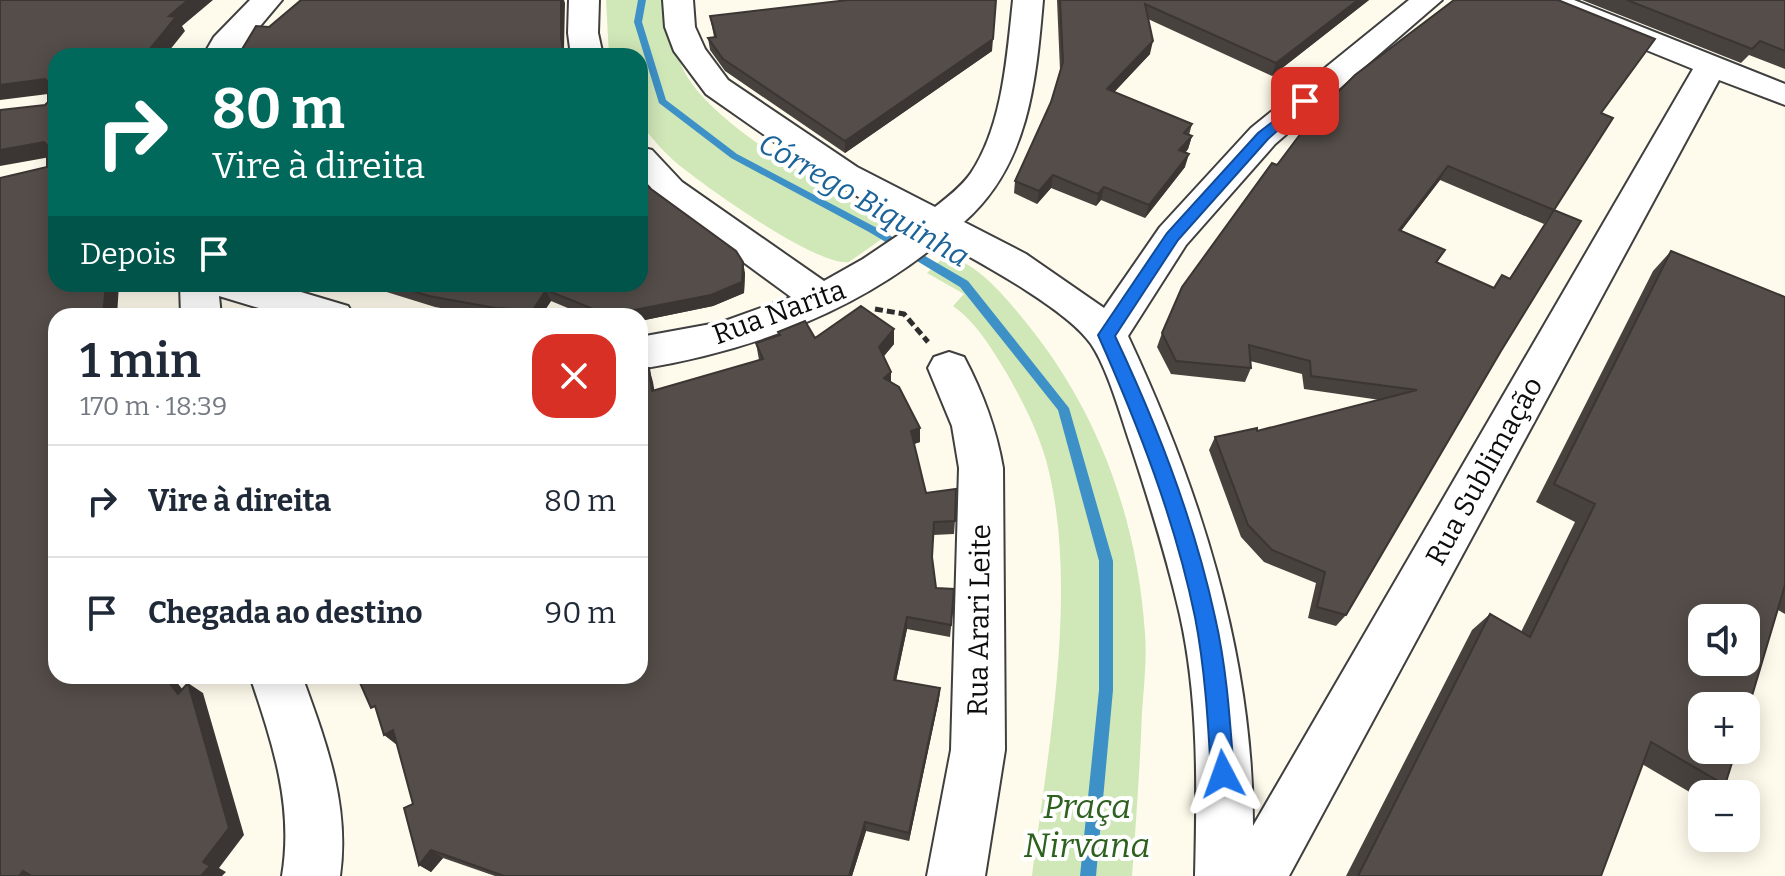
<!DOCTYPE html>
<html lang="pt">
<head>
<meta charset="utf-8">
<style>
  :root { --surface:#fff; --page:#f6f6f7; --text:#1f2937; --muted:#747a83; --line:#e0e1e3 }
  body { margin:0; font-family:Bitter,serif; background:var(--page); color:var(--text); height:100vh; display:flex; flex-direction:column; font-size:30px; white-space:nowrap }
  * { box-sizing:border-box; margin:0 }
  p { font-size:26px; color:var(--muted) }
  .icon { flex:none; width:44px; height:44px; fill:none; stroke:currentColor; stroke-width:2; stroke-linecap:round; stroke-linejoin:round }
  .map { position:relative; flex:1; overflow:hidden }
  .side { position:absolute; left:48px; top:308px; width:600px; height:376px; display:flex; flex-direction:column; background:var(--surface); border-radius:24px; box-shadow:0 4px 20px #0003 }
  .side>* { flex:none }
  .hud { position:absolute; left:48px; top:48px; width:600px; height:244px; border-radius:24px; box-shadow:0 4px 20px #0003; background:#00695c; color:#fff; overflow:hidden }
  .controls { position:absolute; left:1688px; top:604px; display:grid; gap:16px }
  .controls a { display:grid; place-items:center; width:72px; height:72px; border-radius:16px; background:var(--surface); box-shadow:0 4px 20px #0003; font-size:40px }
  .pin { position:absolute; display:grid; place-items:center; width:68px; height:68px; color:#fff; margin:-34px; border-radius:16px; box-shadow:0 4px 12px #0006 }
  .me { position:absolute; width:88px; margin:-44px; rotate:356deg; stroke-linejoin:round; filter:drop-shadow(0 0 6px #0008) }
  .turn { display:flex; align-items:center; gap:28px; height:168px; padding:0 32px; font-size:36px }
  .turn .icon { width:104px; height:104px; stroke-width:2.5 }
  .turn b { display:block; font-size:56px; line-height:68px }
  .then { display:flex; align-items:center; height:76px; padding:0 32px; background:#0003; gap:16px; font-size:30px }
  .round { display:grid; place-items:center; flex:none; width:84px; height:84px; border-radius:24px; background:var(--page) }
  .headline { display:flex; align-items:center; justify-content:space-between; height:136px; padding:0 32px }
  h1 { font-size:48px; font-weight:600; line-height:60px }
  ul { padding:0; list-style:none }
  li { display:flex; align-items:center; gap:24px; height:112px; padding:0 32px; border-top:2px solid var(--line) }
  li div { flex:1 }
  li b { display:block; font-size:30px }
  li em { font-style:normal }
  .map>svg:first-child { display:block }
</style>
</head>
<body>
<div class="map">
<svg width="1785" height="876" viewBox="0 0 1785 876">
  <rect width="100%" height="100%" fill="#fefbec"/>
  <!-- green -->
  <path fill="#d0e7b8" d="M 606,0 L 668,0 C 671,25 673,49 684,71 C 714,128 826,185 881,222 L 885,229 L 883,238 L 849,262 C 817,267 701,184 673,160 C 661,149 650,136 640,123 L 640,56 L 609,56 Z
    M 944,257 C 974,258 1006,298 1024,320 C 1098,410 1137,517 1145,633 C 1147,659 1144,685 1142,712 C 1140,767 1136,821 1132,876 L 1032,876 C 1048,749 1080,585 1046,460 C 1037,429 1022,400 1006,372 C 992,349 976,322 953,306 L 964,294 L 927,273 Z"/>
  <g fill="none" stroke-linecap="round" stroke-linejoin="round">
    <!-- stream -->
    <path fill="#3e91c7" fill-rule="evenodd" d="M 638,0 L 646,0 L 642,22 L 666,100 L 737,154 L 877,228 L 968,281 L 1069,408 L 1113,561 L 1113,690 L 1096,876 L 1080,876 L 1099,690 L 1099,561 L 1058,410 L 960,287 L 869,232 L 731,158 L 659,103 L 634,22 Z"/>
    <!-- minor casing -->
    <g stroke="#3f3f3f" stroke-width="4">
      <path id="minor" d="M 250,0 L 282,0 L 235,56 L 203,56 L 214,37 Z
        M 569,0 L 599,0 L 598,33 L 603,56 L 571,56 L 568,33 Z
        M 663,0 L 693,0 L 695,27 L 705,49 L 728,80 L 857,167 L 935,207 C 948,197 962,186 971,173 C 1003,125 1007,55 1013,0 L 1043,0 C 1036,81 1029,165 964,222 L 1026,254 L 1104,308 L 1160,227 L 1251,128 L 1409,0 L 1442,0 L 1275,144 L 1186,245 L 1128,336 C 1200,490 1253,655 1253,826 L 1693,69 L 1538,6 L 1533,0 L 1574,0 L 1785,84 L 1785,105 L 1719,80 L 1289,876 L 1195,876 C 1197,790 1199,700 1180,615 C 1167,558 1149,501 1131,446 C 1121,417 1108,369 1091,344 C 1067,309 979,262 941,241 C 854,313 750,351 640,369 L 640,337 L 722,322 L 791,297 L 656,198 L 640,180 L 640,147 L 652,150 L 682,182 L 824,281 L 863,259 L 912,226 L 833,183 L 706,94 L 674,51 L 665,27 Z
        M 180,284 L 274,284 L 348,306 L 354,316 L 285,316 L 219,296 L 221,316 L 181,316 Z
        M 949,352 L 964,357 C 983,393 996,428 1003,468 L 1005,750 L 985,876 L 927,876 L 951,750 L 959,468 L 952,426 L 928,368 L 934,357 Z
        M 250,676 L 302,676 C 326,742 350,805 340,876 L 282,876 C 294,805 272,742 250,676 Z"/>
    </g>
    <!-- path -->
    <path stroke="#2e2e2e" stroke-width="5" stroke-dasharray="8 4" stroke-linecap="butt" d="M 875,309 L 904,314 L 928,342"/>
    <!-- minor -->
    <use href="#minor" fill="#fff" fill-rule="evenodd"/>
  </g>
  <!-- wall -->
  <path fill="#48423f" d="M 1057,0 L 1369,0 L 1272,76 L 1148,19 L 1150,54 L 1114,92 L 1192,124 L 1189,135 L 1192,136 L 1188,149 L 1185,153 L 1185,167 L 1145,218 L 1101,200 L 1096,206 L 1051,188 L 1037,204 L 1014,193 L 1015,181 L 1051,102 L 1060,70 Z
    M 1582,0 L 1785,0 L 1785,69 L 1749,55 L 1741,63 Z
    M 710,16 L 992,51 L 845,153 L 725,71 L 710,50 L 708,38 L 714,37 Z
    M 1602,113 L 1554,210 L 1544,224 L 1440,180 L 1401,231 L 1445,250 L 1437,263 L 1494,288 L 1502,275 L 1509,279 L 1554,210 L 1501,351 L 1346,615 L 1336,626 L 1308,618 L 1316,583 L 1264,562 L 1241,537 L 1209,450 L 1215,437 L 1257,431 L 1380,400 L 1304,389 L 1302,374 L 1250,361 L 1251,368 L 1245,382 L 1171,374 L 1157,347 L 1162,333 L 1277,165 Z
    M 651,189 L 745,273 L 744,293 L 713,306 L 640,321 L 640,316 L 587,316 L 551,301 L 541,316 L 486,316 L 435,307 L 377,289 L 367,284 L 640,284 Z
    M 1671,251 L 1785,297 L 1785,614 L 1778,610 L 1725,785 L 1705,794 L 1702,794 L 1702,795 L 1698,797 L 1642,764 L 1601,876 L 1346,876 L 1472,630 L 1490,614 L 1521,632 L 1575,522 L 1536,502 L 1653,271 Z
    M 894,329 L 894,344 L 884,356 L 891,372 L 891,383 L 920,428 L 920,442 L 914,444 L 926,493 L 955,521 L 954,534 L 933,535 L 932,557 L 936,588 L 953,608 L 950,637 L 907,629 L 896,680 L 940,688 L 939,699 L 909,841 L 866,831 L 852,876 L 495,876 L 443,858 L 431,872 L 419,865 L 413,804 L 397,745 L 377,713 L 649,368 L 654,391 L 759,360 L 756,343 L 779,336 L 778,332 L 815,338 Z"/>
  <!-- shaded-wall -->
  <path fill="#3b3633" d="M 188,0 L 213,0 L 182,26 L 185,31 L 165,56 L 146,54 L 169,16 Z
    M 561,0 L 564,0 L 565,3 L 564,49 L 565,56 L 564,56 L 561,38 Z
    M 1358,0 L 1369,0 L 1272,76 L 1276,63 Z
    M 993,39 L 992,51 L 845,153 L 845,141 Z
    M 1153,41 L 1150,54 L 1105,102 L 1107,89 Z
    M 45,79 L 56,93 L 0,100 L 0,85 Z
    M 1192,136 L 1188,149 L 1175,163 L 1179,150 Z
    M 44,142 L 56,156 L 0,166 L 0,150 Z
    M 1189,154 L 1185,167 L 1145,218 L 1149,205 Z
    M 1448,166 L 1440,180 L 1391,244 L 1399,230 Z
    M 1053,175 L 1051,188 L 1037,204 L 1039,191 Z
    M 1104,187 L 1101,200 L 1096,206 L 1098,194 Z
    M 743,262 L 745,273 L 744,293 L 713,306 L 640,321 L 640,316 L 609,316 Z
    M 106,284 L 119,284 L 117,316 L 103,316 Z
    M 546,290 L 551,301 L 541,316 L 536,316 L 533,310 Z
    M 894,329 L 894,344 L 879,362 L 879,347 Z
    M 649,368 L 653,382 L 657,406 L 652,391 Z
    M 891,372 L 891,386 L 884,378 Z
    M 920,428 L 920,442 L 911,445 L 911,431 Z
    M 907,617 L 907,629 L 894,691 L 894,680 Z
    M 164,676 L 172,676 L 194,704 L 178,694 Z
    M 188,683 L 203,693 L 244,835 L 219,868 L 226,872 L 222,876 L 201,876 L 203,862 Z
    M 940,688 L 939,699 L 909,841 L 909,833 Z
    M 393,730 L 397,745 L 384,735 Z
    M 865,822 L 866,831 L 852,876 L 849,876 Z
    M 431,850 L 443,858 L 431,872 L 419,865 Z
    M 23,871 L 39,876 L 19,876 Z"/>
  <!-- building -->
  <path fill="#544d49" stroke="#3b3633" stroke-width="2" fill-rule="evenodd" d="M 0,0 L 188,0 L 169,16 L 176,17 L 146,54 L 167,53 L 166,56 L 56,56 L 56,284 L 106,284 L 103,316 L 56,316 L 56,676 L 164,676 L 178,694 L 188,683 L 229,828 L 203,862 L 210,866 L 201,876 L 32,876 L 23,871 L 19,876 L 0,876 L 0,178 L 47,167 L 47,145 L 44,142 L 0,150 L 0,110 L 45,105 L 48,102 L 48,82 L 45,79 L 0,85 Z
    M 301,0 L 561,0 L 561,38 L 564,56 L 238,56 L 256,26 L 269,27 Z
    M 848,0 L 996,0 L 993,39 L 845,141 L 723,59 L 708,38 L 716,37 L 710,16 Z
    M 1060,0 L 1358,0 L 1276,63 L 1145,4 L 1153,41 L 1107,89 L 1192,124 L 1184,133 L 1192,136 L 1179,150 L 1189,154 L 1149,205 L 1104,187 L 1098,194 L 1053,175 L 1039,191 L 1015,181 L 1051,102 L 1063,62 Z
    M 1454,0 L 1558,0 L 1655,39 L 1601,113 L 1613,118 L 1554,210 L 1448,166 L 1399,230 L 1445,250 L 1436,262 L 1494,288 L 1502,275 L 1510,279 L 1554,210 L 1581,221 L 1501,351 L 1346,615 L 1317,607 L 1325,572 L 1272,550 L 1248,525 L 1215,437 L 1257,428 L 1257,431 L 1417,390 L 1311,376 L 1310,361 L 1249,345 L 1251,368 L 1176,361 L 1162,333 L 1182,287 L 1272,163 L 1277,165 L 1314,116 L 1355,75 Z
    M 1627,0 L 1785,0 L 1785,51 L 1760,41 L 1752,49 Z
    M 640,177 L 651,189 L 736,251 L 743,262 L 742,282 L 711,295 L 608,315 L 546,290 L 533,310 L 495,308 L 429,296 L 390,284 L 640,284 Z
    M 1671,251 L 1785,297 L 1785,585 L 1746,716 L 1746,706 L 1702,706 L 1702,750 L 1736,750 L 1725,785 L 1651,742 L 1601,876 L 1358,876 L 1490,614 L 1530,637 L 1595,504 L 1554,484 ZM 1702,618 L 1746,618 L 1746,662 L 1702,662 Z
    M 861,306 L 894,329 L 879,347 L 891,372 L 884,378 L 899,387 L 920,428 L 911,431 L 926,493 L 956,489 L 955,521 L 934,522 L 932,557 L 936,588 L 954,589 L 951,625 L 907,617 L 894,680 L 940,688 L 909,833 L 865,822 L 849,876 L 504,876 L 431,850 L 419,865 L 404,808 L 413,804 L 393,730 L 384,735 L 375,706 L 371,708 L 357,676 L 640,676 L 640,369 L 649,368 L 652,391 L 763,359 L 756,343 L 780,335 L 778,332 L 805,321 L 815,338 Z"/>
  <!-- route -->
  <path fill="#1a73e8" stroke="#114b97" stroke-width="2" d="M 1305,97 L 1311,101 L 1309,103 L 1268,139 L 1178,240 L 1115,336 C 1157,425 1194,520 1215,617 C 1227,669 1230,721 1234,774 L 1231,782 L 1223,786 L 1215,782 L 1211,774 C 1208,721 1205,669 1195,617 C 1175,520 1138,425 1098,335 L 1167,233 L 1258,133 Z"/>
  <g text-anchor="middle" dominant-baseline="central" stroke-width="8" stroke-linejoin="round" paint-order="stroke">
    <!-- street labels -->
    <g font-size="28" fill="#0c0c0c" stroke="#fff">
      <text transform="translate(779 312) rotate(-20)">Rua Narita</text>
      <text transform="translate(1484 471) rotate(-61)">Rua Sublimação</text>
      <text transform="translate(979 620) rotate(-89)">Rua Arari Leite</text>
    </g>
    <!-- water labels -->
    <g font-size="30" font-style="italic" fill="#1b6398" stroke="#fff">
      <text transform="translate(864 200) rotate(30)">Córrego Biquinha</text>
    </g>
    <!-- near-park labels -->
    <g font-size="34" font-style="italic" fill="#2e6120" stroke="#fff">
      <text x="1087" y="806">Praça<tspan x="1087" dy="39">Nirvana</tspan></text>
    </g>
  </g>
</svg>
<div class="controls">
<a><svg class="icon" aria-label="sound" viewBox="0 0 24 24"><path d="M4 9h4l5-4v14l-5-4H4zM17 9q2 3 0 6"/></svg></a>
<a>+</a>
<a>−</a>
</div>
<div class="pin" style="left:1305px;top:101px;background:#d93025"><svg class="icon" aria-label="arrive" viewBox="0 0 24 24"><path d="M6 21V4h12l-3 4 3 4H6"/></svg></div>
<svg class="me" style="left:1223px;top:774px" viewBox="-20 -20 40 40"><path d="M0-17L14 15 0 8-14 15z" fill="#1a73e8" stroke="#fff" stroke-width="4"/></svg>
<div class="hud">
<div class="turn"><svg class="icon" aria-label="right" viewBox="0 0 24 24"><path d="M7 20v-9h11M14 6l5 5-5 5"/></svg><div><b>80 m</b>Vire à direita</div></div>
<div class="then">Depois<svg class="icon" aria-label="arrive" viewBox="0 0 24 24"><path d="M6 21V4h12l-3 4 3 4H6"/></svg></div>
</div>
<section class="side">
<div class="headline"><div><h1>1 min</h1><p>170 m · 18:39</p></div><a class="round" style="background:#d93025;color:#fff"><svg class="icon" aria-label="close" viewBox="0 0 24 24"><path d="M6 6l12 12M18 6L6 18"/></svg></a></div>
<ul>
<li><svg class="icon" aria-label="right" viewBox="0 0 24 24"><path d="M7 20v-9h11M14 6l5 5-5 5"/></svg><div><b>Vire à direita</b></div><em>80 m</em></li>
<li><svg class="icon" aria-label="arrive" viewBox="0 0 24 24"><path d="M6 21V4h12l-3 4 3 4H6"/></svg><div><b>Chegada ao destino</b></div><em>90 m</em></li>
</ul>
</section>
</div>
</body>
</html>
